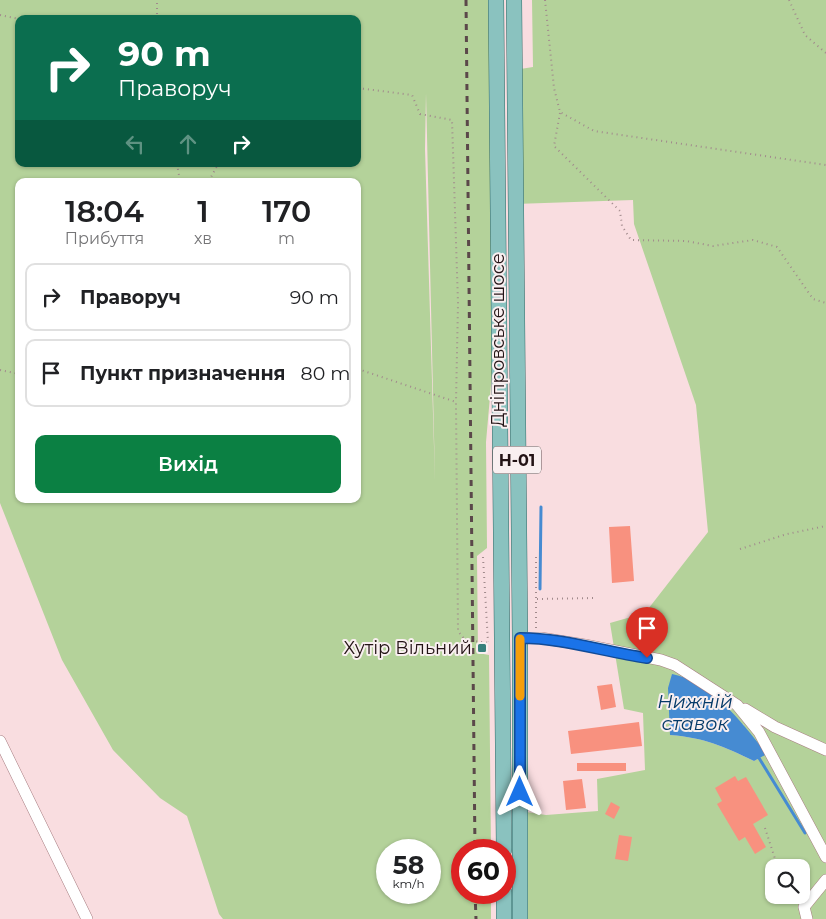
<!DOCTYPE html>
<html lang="uk">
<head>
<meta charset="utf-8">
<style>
  :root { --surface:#fff; --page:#f6f6f6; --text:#202124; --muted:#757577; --line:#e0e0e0; --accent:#0b8043 }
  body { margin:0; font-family:Montserrat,sans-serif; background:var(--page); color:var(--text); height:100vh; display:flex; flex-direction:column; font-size:19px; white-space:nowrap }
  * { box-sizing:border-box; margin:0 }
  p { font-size:16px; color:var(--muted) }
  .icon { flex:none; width:28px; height:28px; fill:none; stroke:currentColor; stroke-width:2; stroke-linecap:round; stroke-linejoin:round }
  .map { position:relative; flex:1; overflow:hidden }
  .details { position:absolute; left:15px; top:178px; width:346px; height:325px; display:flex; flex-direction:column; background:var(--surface); border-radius:10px; box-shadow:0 1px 4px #0004 }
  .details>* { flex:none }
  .guide { position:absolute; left:15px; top:15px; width:346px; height:152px; border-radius:10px; box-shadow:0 1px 4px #0004; background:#0b6e4f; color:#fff; overflow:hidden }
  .tools { position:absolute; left:765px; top:859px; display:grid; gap:10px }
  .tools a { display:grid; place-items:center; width:45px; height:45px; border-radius:10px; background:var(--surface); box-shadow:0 1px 4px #0004; font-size:25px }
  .speed { position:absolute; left:376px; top:839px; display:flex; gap:10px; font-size:25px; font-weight:700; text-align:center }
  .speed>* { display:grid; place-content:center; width:65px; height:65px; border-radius:50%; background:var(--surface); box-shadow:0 1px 4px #0004; line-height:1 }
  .speed small { font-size:12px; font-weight:400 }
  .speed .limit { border:8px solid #d22; background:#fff; color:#111 }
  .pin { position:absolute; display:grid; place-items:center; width:42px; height:42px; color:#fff; margin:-51px -21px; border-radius:50% 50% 50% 0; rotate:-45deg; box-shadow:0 0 5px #0007 }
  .pin .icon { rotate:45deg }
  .me { position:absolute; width:55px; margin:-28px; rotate:0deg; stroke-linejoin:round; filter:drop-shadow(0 0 4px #0008) }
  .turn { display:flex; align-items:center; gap:18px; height:105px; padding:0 20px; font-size:22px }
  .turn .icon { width:65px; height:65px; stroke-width:2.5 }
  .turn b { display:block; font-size:35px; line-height:42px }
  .lanes { display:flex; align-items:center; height:48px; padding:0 20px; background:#0003; justify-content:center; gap:25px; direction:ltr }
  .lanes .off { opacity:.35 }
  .eta { display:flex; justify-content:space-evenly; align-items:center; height:85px; text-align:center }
  .eta b { font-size:30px; font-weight:600; line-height:35px }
  .cta { display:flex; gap:10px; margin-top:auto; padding:10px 20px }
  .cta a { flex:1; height:58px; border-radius:10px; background:var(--accent); color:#fff; font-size:20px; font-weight:600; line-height:58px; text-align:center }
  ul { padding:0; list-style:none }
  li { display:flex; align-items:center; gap:15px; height:68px; margin:0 10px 8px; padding:0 10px; border:2px solid var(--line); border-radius:10px }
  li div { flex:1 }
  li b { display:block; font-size:19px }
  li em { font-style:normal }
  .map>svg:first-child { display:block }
</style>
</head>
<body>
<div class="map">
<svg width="826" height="919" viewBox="0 0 826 919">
  <rect width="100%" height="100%" fill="#f9dde0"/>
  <!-- green -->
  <path fill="#b4d29a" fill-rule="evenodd" d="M 0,0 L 496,0 L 498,305 L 486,442 L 487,548 L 477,556 L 478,653 L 489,655 L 491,850 L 462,850 L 462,892 L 491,893 L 491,919 L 223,919 L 219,914 L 187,816 L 160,798 L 113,750 L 62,660 L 0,503 ZM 19,19 L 358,19 L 358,164 L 19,164 ZM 426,93 L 435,479 L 435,480 L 425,149 ZM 19,181 L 358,181 L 358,499 L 19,499 ZM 388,850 L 430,850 L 430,892 L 388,892 Z
    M 532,0 L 826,0 L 826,919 L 520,919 L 520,811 L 546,815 L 598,811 L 597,779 L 645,770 L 643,713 L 624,709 L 610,623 L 645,613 L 708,532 L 696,405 L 634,224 L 633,200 L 515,204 L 514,70 L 533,67 ZM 743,724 L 759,758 L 754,761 C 723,746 705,738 670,735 ZM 774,868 L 801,868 L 801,895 L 774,895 Z"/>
  <!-- water -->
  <path fill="#468bd2" d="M 672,674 C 711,681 743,724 767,754 L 754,761 C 723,746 705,738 670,735 L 668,688 Z"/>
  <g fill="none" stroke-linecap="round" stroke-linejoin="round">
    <!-- stream -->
    <path stroke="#468bd2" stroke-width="3" d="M 540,589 L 541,507
      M 759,758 L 805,833"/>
  </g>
  <!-- building -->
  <path fill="#f8917f" d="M 630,526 L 634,581 L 612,583 L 609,527 Z
    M 612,684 L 616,707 L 601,710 L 597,686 Z
    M 639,722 L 642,746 L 571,754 L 568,731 Z
    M 577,763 L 626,763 L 626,771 L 577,771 Z
    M 735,776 L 738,781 L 746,777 L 768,815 L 753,824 L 766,847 L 755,854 L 745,837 L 739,841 L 717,804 L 722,801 L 715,788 Z
    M 582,779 L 586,808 L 566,810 L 563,781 Z
    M 611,802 L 620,807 L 614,819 L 605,814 Z
    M 619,835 L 632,837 L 628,861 L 615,859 Z"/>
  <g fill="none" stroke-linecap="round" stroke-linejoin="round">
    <!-- minor casing -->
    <g stroke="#a87e82" stroke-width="12">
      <path id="minor" d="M 520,638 L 541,638 L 585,645 L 661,660 L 675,665 L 737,705 L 759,732 L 826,857
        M 745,709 L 775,727 L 826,750
        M 0,741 L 87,919
        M 807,919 L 804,907 L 826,880"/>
    </g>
    <!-- major casing -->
    <g stroke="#336a68" stroke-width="16">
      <path id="major" d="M 496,0 L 504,850
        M 514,0 L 520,638 L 520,919
        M 504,892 L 504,919"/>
    </g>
    <!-- path -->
    <path stroke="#a18a8c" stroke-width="2" stroke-dasharray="1 4" stroke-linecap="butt" d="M 545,0 L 554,88 L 560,112 L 594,131 L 826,165
      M 789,0 L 805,35 L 826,53
      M 0,15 L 19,19
      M 157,19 L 157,0
      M 358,88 L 412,95 L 420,114 L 452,120 L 458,303 L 456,402
      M 560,113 L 554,146 L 620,211 L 622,226 L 631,240 L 686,241 L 713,246 L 753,240 L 777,247 L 813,299 L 826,303
      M 177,164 L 180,181
      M 209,181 L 218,164
      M 358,369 L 456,402 L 458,631 L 465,640 L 490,643
      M 0,370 L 19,374
      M 740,549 L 787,534 L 826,526
      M 483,557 L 488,642
      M 537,599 L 595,598
      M 536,628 L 536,555
      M 765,828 L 778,868"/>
    <!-- minor -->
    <use href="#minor" stroke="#fff" stroke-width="11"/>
    <!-- major -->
    <use href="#major" stroke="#8ac2bf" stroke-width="15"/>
    <!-- rail -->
    <path stroke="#5b484a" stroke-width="3" stroke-dasharray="6 6" stroke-linecap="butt" d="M 466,0 L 475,850
      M 475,892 L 476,919"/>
  </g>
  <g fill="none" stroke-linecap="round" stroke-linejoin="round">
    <!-- route casing -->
    <g stroke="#114b97" stroke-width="12">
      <path id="route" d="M 520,792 L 520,638 C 564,638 604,652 647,658"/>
    </g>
    <!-- route -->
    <use href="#route" stroke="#1a73e8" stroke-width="9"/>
    <!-- slow -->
    <path stroke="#f59e0b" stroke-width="9" d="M 520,639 L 520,696"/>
  </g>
  <!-- markers -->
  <rect fill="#377f7b" stroke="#f9eff0" stroke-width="2" x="477" y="643" width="10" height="10" rx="2.5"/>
  <g text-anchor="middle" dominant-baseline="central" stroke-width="4" stroke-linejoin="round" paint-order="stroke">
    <!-- shield labels -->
    <rect fill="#f9eff0" stroke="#635557" stroke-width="1" x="493" y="446.5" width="48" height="27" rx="4"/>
    <g font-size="16" font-weight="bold" fill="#231315">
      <text x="517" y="460">Н-01</text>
    </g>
    <!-- street labels -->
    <g font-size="18" fill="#231315" stroke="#f9eff0">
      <text transform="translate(498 340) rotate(-90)">Дніпровське шосе</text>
    </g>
    <!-- poi labels -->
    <g font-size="18" fill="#231315" stroke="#f9eff0" text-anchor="end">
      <text x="472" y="648">Хутір Вільний</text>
    </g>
    <!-- water labels -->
    <g font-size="19" font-style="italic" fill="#053a68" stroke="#f9eff0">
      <text x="695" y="701">Нижній<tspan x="695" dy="22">ставок</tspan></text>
    </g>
  </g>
</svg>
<div class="tools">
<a><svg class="icon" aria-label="search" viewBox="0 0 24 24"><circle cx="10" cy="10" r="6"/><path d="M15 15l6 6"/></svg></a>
</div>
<div class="speed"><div>58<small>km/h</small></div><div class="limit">60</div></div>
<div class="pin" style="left:647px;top:658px;background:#d93025"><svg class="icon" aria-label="arrive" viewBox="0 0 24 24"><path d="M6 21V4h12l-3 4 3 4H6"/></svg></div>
<svg class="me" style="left:520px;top:792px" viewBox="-20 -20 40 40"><path d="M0-17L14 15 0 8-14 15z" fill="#1a73e8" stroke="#fff" stroke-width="4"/></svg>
<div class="guide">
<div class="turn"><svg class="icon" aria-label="right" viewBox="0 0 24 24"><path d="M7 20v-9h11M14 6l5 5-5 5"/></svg><div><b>90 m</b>Праворуч</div></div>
<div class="lanes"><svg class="icon off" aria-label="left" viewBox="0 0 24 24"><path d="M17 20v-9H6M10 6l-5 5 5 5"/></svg><svg class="icon off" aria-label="ahead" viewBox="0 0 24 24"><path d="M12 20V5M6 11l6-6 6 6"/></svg><svg class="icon" aria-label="right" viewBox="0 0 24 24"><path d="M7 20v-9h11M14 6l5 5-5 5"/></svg></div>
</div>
<section class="details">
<div class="eta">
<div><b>18:04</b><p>Прибуття</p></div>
<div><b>1</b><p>хв</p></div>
<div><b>170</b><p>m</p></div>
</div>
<ul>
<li><svg class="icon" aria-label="right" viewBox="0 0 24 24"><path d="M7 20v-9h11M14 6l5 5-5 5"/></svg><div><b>Праворуч</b></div><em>90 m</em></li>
<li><svg class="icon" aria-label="arrive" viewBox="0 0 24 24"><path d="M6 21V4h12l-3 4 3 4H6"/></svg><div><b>Пункт призначення</b></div><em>80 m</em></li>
</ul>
<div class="cta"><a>Вихід</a></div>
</section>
</div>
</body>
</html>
